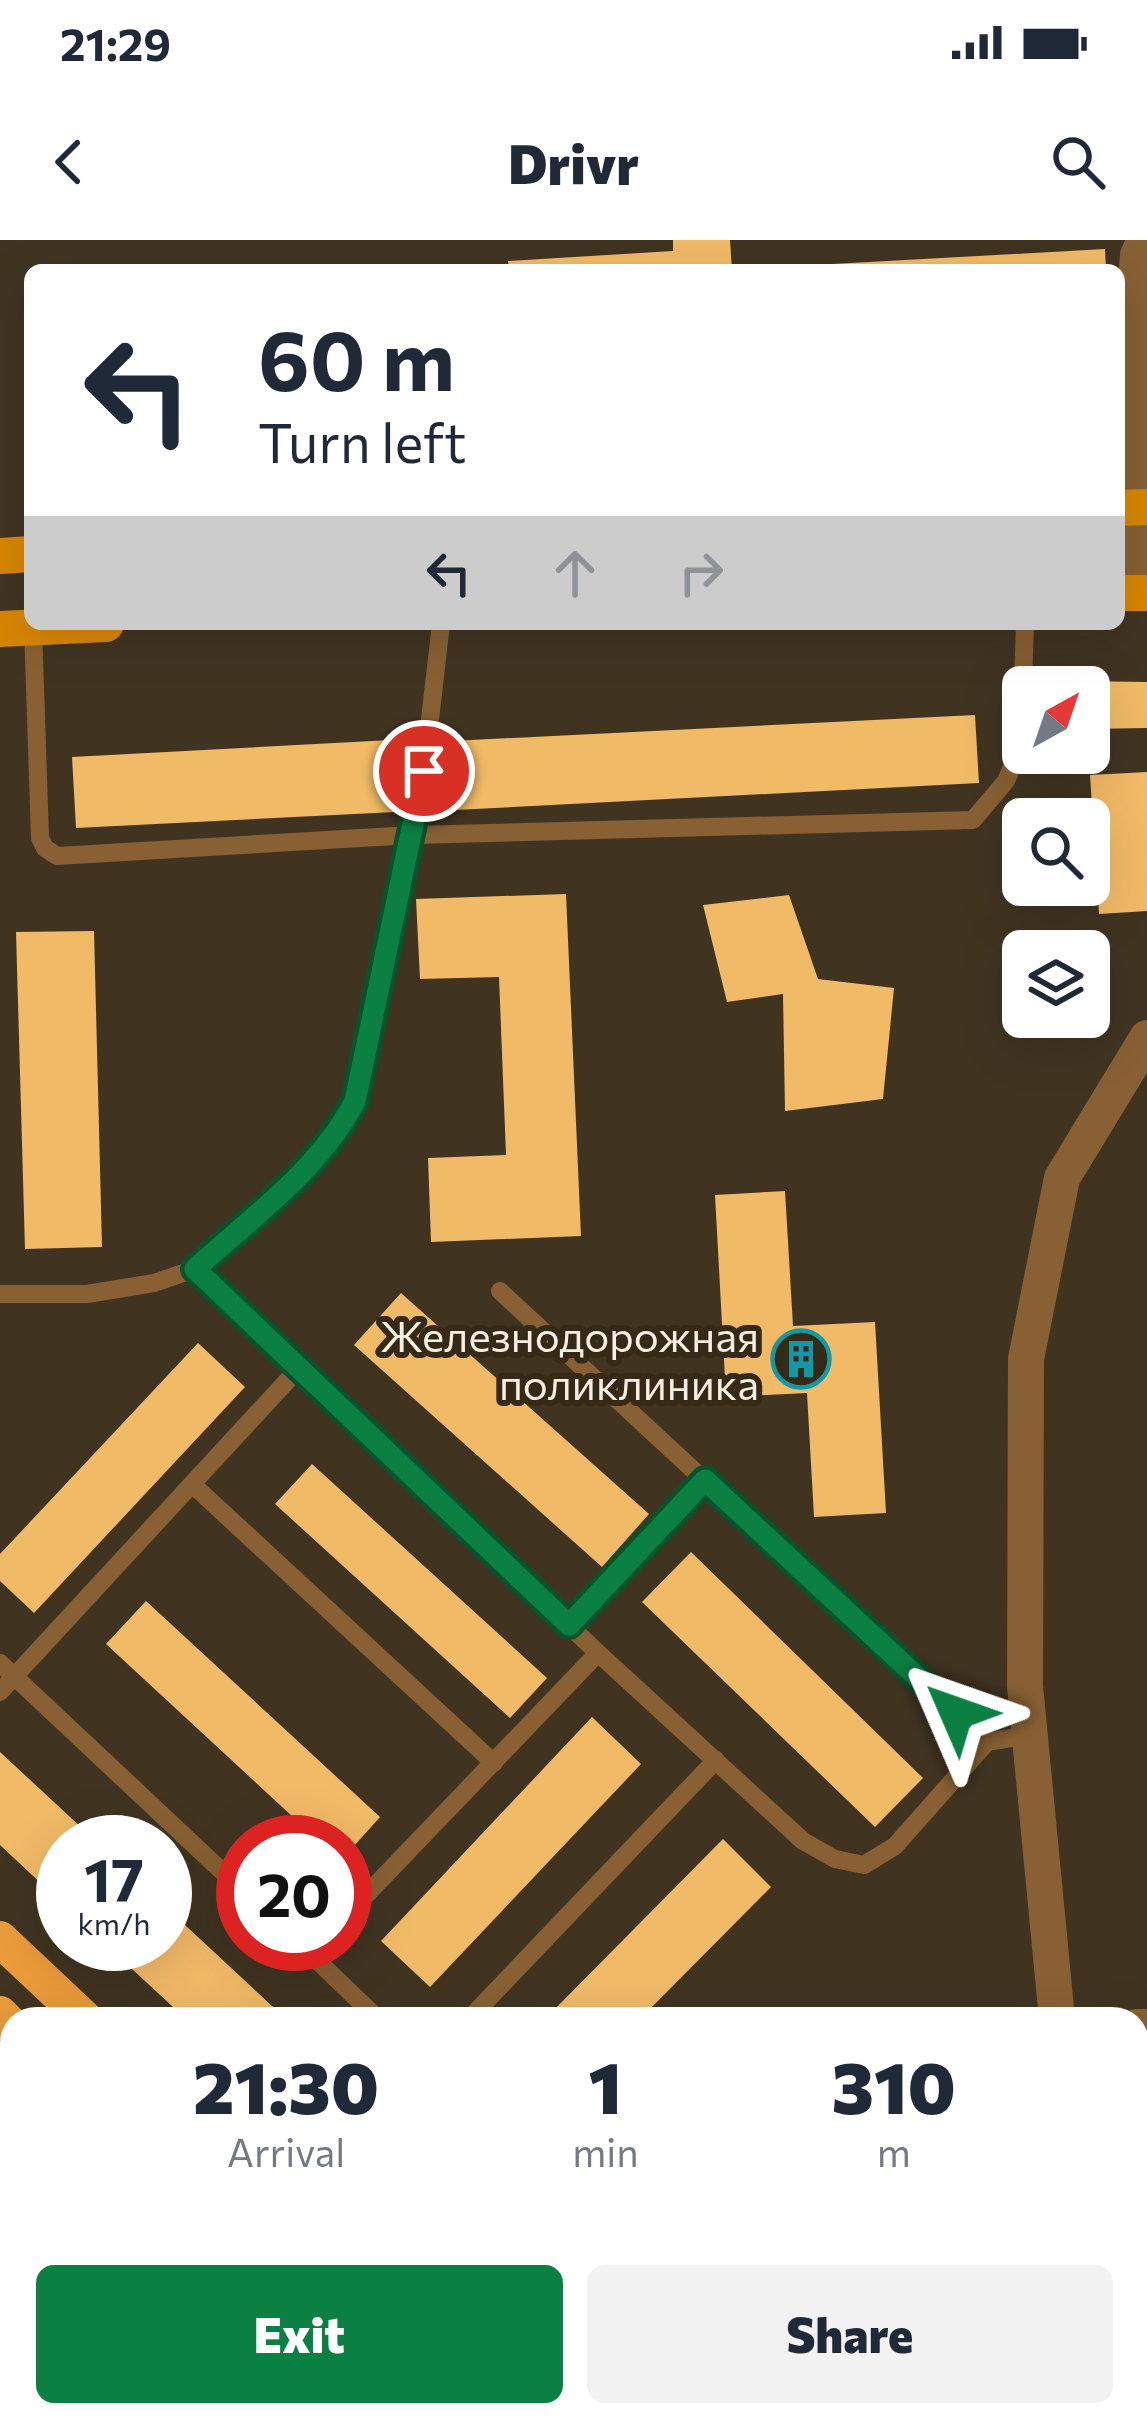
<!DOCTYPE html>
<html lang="en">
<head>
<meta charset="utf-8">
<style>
  :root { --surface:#fff; --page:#f2f2f3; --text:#1f2937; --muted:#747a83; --accent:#0b8043 }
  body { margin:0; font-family:Commissioner,sans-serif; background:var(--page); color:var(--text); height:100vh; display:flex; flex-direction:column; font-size:45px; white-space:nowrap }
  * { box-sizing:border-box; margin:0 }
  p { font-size:39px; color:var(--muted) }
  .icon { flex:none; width:66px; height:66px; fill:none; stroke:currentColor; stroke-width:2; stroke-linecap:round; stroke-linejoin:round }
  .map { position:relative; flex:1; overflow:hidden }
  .sheet { position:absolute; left:0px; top:1767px; width:1149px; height:420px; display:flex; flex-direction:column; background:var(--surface); border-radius:36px 36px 0 0; box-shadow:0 12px 48px #0002 }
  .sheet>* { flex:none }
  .guide { position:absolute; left:24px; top:24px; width:1101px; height:366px; border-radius:18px; box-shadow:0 12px 48px #0002; background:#fff; color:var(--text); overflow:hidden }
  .needle { width:78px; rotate:40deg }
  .controls { position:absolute; left:1002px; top:426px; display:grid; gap:24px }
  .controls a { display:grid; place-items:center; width:108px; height:108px; border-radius:18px; background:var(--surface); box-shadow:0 12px 48px #0002; font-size:60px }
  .speed { position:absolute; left:36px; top:1575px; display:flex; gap:24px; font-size:60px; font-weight:700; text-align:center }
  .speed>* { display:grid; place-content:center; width:156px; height:156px; border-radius:50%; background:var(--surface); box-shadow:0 12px 48px #0002; line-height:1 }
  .speed small { font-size:30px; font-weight:400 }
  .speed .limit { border:18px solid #d22; background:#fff; color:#111 }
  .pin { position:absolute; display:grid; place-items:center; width:102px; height:102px; color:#fff; margin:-51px; border:6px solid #fff; border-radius:50%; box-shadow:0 3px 12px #0007 }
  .me { position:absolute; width:132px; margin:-66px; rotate:313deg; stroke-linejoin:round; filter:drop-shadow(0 0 9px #0008) }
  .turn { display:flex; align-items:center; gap:42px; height:252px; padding:0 36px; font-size:54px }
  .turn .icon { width:156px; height:156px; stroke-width:2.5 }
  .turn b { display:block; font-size:84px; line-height:102px }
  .lanes { display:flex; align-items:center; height:114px; padding:0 36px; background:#0003; justify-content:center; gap:60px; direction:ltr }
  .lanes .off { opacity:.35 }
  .eta { display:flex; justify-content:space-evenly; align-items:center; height:204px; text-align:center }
  .eta b { font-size:72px; font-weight:800; line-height:84px }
  .action { display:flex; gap:24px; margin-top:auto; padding:24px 36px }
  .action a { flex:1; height:138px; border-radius:18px; background:var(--accent); color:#fff; font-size:48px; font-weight:800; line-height:138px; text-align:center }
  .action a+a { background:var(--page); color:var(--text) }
  .status { display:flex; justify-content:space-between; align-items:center; height:84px; padding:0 60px; background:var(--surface); direction:ltr }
  .status svg { height:33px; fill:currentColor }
  header { display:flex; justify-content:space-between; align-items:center; height:156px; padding:0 36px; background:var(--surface); font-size:54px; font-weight:800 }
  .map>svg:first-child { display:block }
</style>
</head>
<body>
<div class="status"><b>21:29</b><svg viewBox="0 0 49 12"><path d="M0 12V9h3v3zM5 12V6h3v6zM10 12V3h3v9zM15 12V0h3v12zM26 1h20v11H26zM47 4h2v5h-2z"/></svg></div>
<header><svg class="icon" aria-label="back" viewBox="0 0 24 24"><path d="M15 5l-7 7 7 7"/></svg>Drivr<svg class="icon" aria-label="search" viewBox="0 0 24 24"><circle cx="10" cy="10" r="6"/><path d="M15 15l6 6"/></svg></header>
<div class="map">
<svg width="1147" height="2187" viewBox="0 0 1147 2187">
  <rect width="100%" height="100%" fill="#403421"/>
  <!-- building -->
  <path fill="#f1ba67" d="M 673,0 L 730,0 L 732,30 L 509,30 L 508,21 L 673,11 Z
    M 1105,9 L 1106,30 L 814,30 L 814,25 Z
    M 1077,441 L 1147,442 L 1147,488 L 1089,489 L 1089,447 L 1077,447 Z
    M 975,475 L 979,543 L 455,570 L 451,501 Z
    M 391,500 L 395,572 L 76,588 L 72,517 Z
    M 1147,532 L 1147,671 L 1099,674 L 1090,535 Z
    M 566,654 L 581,996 L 431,1002 L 428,918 L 506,915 L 499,737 L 420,739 L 416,659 Z
    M 789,655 L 818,739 L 894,748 L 883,859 L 785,871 L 783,754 L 727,762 L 703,665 Z
    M 94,691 L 102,1007 L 25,1009 L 16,692 Z
    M 785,951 L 793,1086 L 875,1082 L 886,1273 L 814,1277 L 807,1153 L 726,1157 L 715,955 Z
    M 401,1053 L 649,1274 L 602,1327 L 354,1105 Z
    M 198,1103 L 245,1147 L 34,1373 L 0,1341 L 0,1314 Z
    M 312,1224 L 547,1438 L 510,1478 L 275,1264 Z
    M 691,1312 L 923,1538 L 875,1587 L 642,1362 Z
    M 146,1361 L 380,1577 L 345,1616 L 345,1602 L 320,1602 L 106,1404 Z
    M 592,1477 L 641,1524 L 430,1747 L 381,1701 Z
    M 0,1512 L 97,1602 L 63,1602 L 63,1664 L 0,1605 Z
    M 723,1599 L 771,1647 L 640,1779 L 545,1779 Z
    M 165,1666 L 185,1685 L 286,1779 L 186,1779 L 105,1704 L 165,1704 Z
    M 606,2175 L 697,2175 L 710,2187 L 614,2187 L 604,2177 Z
    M 878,2175 L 970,2175 L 983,2187 L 891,2187 Z"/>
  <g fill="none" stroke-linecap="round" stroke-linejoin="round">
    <!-- lane -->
    <path stroke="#886033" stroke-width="18" d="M 33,387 L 40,598 L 45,608 L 57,616 L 412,595 L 973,580 L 1006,541 L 1021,505 L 1025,384
      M 195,1029 L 598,1413 L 803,1601 L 835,1619 L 864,1625 L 895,1606 L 987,1502
      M 500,1051 L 987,1502 L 1030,1495
      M 0,1054 L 87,1054 L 154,1043 L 195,1029 L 337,896 L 354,861 L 404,640 L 424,531 L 441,384
      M 192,1244 L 494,1523
      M 569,1385 L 705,1240
      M 0,1423 L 243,1651
      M 0,1452 L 299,1128
      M 345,1677 L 598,1413
      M 300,1704 L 378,1779
      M 469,1779 L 716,1520
      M 795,2175 L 808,2187
      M 559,2187 L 571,2175"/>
    <!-- street -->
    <path stroke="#886033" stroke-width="36" d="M 1138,353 L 1134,268 L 1136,40 L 1138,15 L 1145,0
      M 1057,1779 L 1025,1446 L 1026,1119 L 1062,938 L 1147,798
      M 1137,1787 L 1147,1787
      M 1087,2175 L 1088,2187"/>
    <!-- primary -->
    <path stroke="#d88602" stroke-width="36" d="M 1119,268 L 1147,267
      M 0,316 L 30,314
      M 1119,353 L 1147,353
      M 0,389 L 106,384"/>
    <!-- highway -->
    <path stroke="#ea9b3b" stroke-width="36" d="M 0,1699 L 85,1779
      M 0,1774 L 12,1786
      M 426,2175 L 439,2187
      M 501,2175 L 513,2187"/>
  </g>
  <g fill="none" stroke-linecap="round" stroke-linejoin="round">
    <!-- route casing -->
    <g stroke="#07532c" stroke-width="30">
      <path id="route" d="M 424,531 L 355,861 C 319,930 251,978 195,1029 L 569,1385 L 705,1240 L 956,1473"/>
    </g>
    <!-- route -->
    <use href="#route" stroke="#0b8043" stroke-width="21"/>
  </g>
  <!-- icons -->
  <defs>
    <g id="building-ring" transform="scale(3)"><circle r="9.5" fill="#362a17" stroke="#0f9aa8" stroke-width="1.5"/><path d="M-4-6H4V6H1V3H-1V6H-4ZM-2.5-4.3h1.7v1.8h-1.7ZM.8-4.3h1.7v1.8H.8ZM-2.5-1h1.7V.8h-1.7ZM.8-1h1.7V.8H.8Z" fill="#0f9aa8"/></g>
  </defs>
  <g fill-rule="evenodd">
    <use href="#building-ring" x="801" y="1119"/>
  </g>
  <g text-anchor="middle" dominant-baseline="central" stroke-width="12" stroke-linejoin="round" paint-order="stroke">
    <!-- poi labels -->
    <g font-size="42" fill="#f7efe3" stroke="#362a17" text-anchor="end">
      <text x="759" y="1095">Железнодорожная<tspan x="759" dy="48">поликлиника</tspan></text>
    </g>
  </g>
</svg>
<div class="controls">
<a><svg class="needle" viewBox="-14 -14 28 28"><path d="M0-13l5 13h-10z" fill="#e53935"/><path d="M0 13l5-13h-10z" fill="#747a83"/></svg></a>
<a><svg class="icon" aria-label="search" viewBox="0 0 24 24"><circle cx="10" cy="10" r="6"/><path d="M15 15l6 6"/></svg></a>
<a><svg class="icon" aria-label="layers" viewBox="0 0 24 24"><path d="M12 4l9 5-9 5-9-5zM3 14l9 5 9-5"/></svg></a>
</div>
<div class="speed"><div>17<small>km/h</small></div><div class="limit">20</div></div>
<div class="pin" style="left:424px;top:531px;background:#d93025"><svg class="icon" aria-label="arrive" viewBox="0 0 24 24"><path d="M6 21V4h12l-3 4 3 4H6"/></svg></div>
<svg class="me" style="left:956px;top:1473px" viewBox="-20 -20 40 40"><path d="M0-17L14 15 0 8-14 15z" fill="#0b8043" stroke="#fff" stroke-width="4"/></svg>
<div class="guide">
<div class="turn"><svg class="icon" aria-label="left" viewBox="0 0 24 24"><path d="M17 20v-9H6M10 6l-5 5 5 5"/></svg><div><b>60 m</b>Turn left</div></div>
<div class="lanes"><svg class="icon" aria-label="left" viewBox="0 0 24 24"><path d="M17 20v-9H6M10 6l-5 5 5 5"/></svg><svg class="icon off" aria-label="ahead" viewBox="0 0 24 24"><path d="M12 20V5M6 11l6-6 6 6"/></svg><svg class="icon off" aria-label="right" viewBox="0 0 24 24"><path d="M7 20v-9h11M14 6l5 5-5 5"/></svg></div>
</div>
<section class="sheet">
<div class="eta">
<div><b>21:30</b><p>Arrival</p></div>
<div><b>1</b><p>min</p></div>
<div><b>310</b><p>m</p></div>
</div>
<div class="action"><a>Exit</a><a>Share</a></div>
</section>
</div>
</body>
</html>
